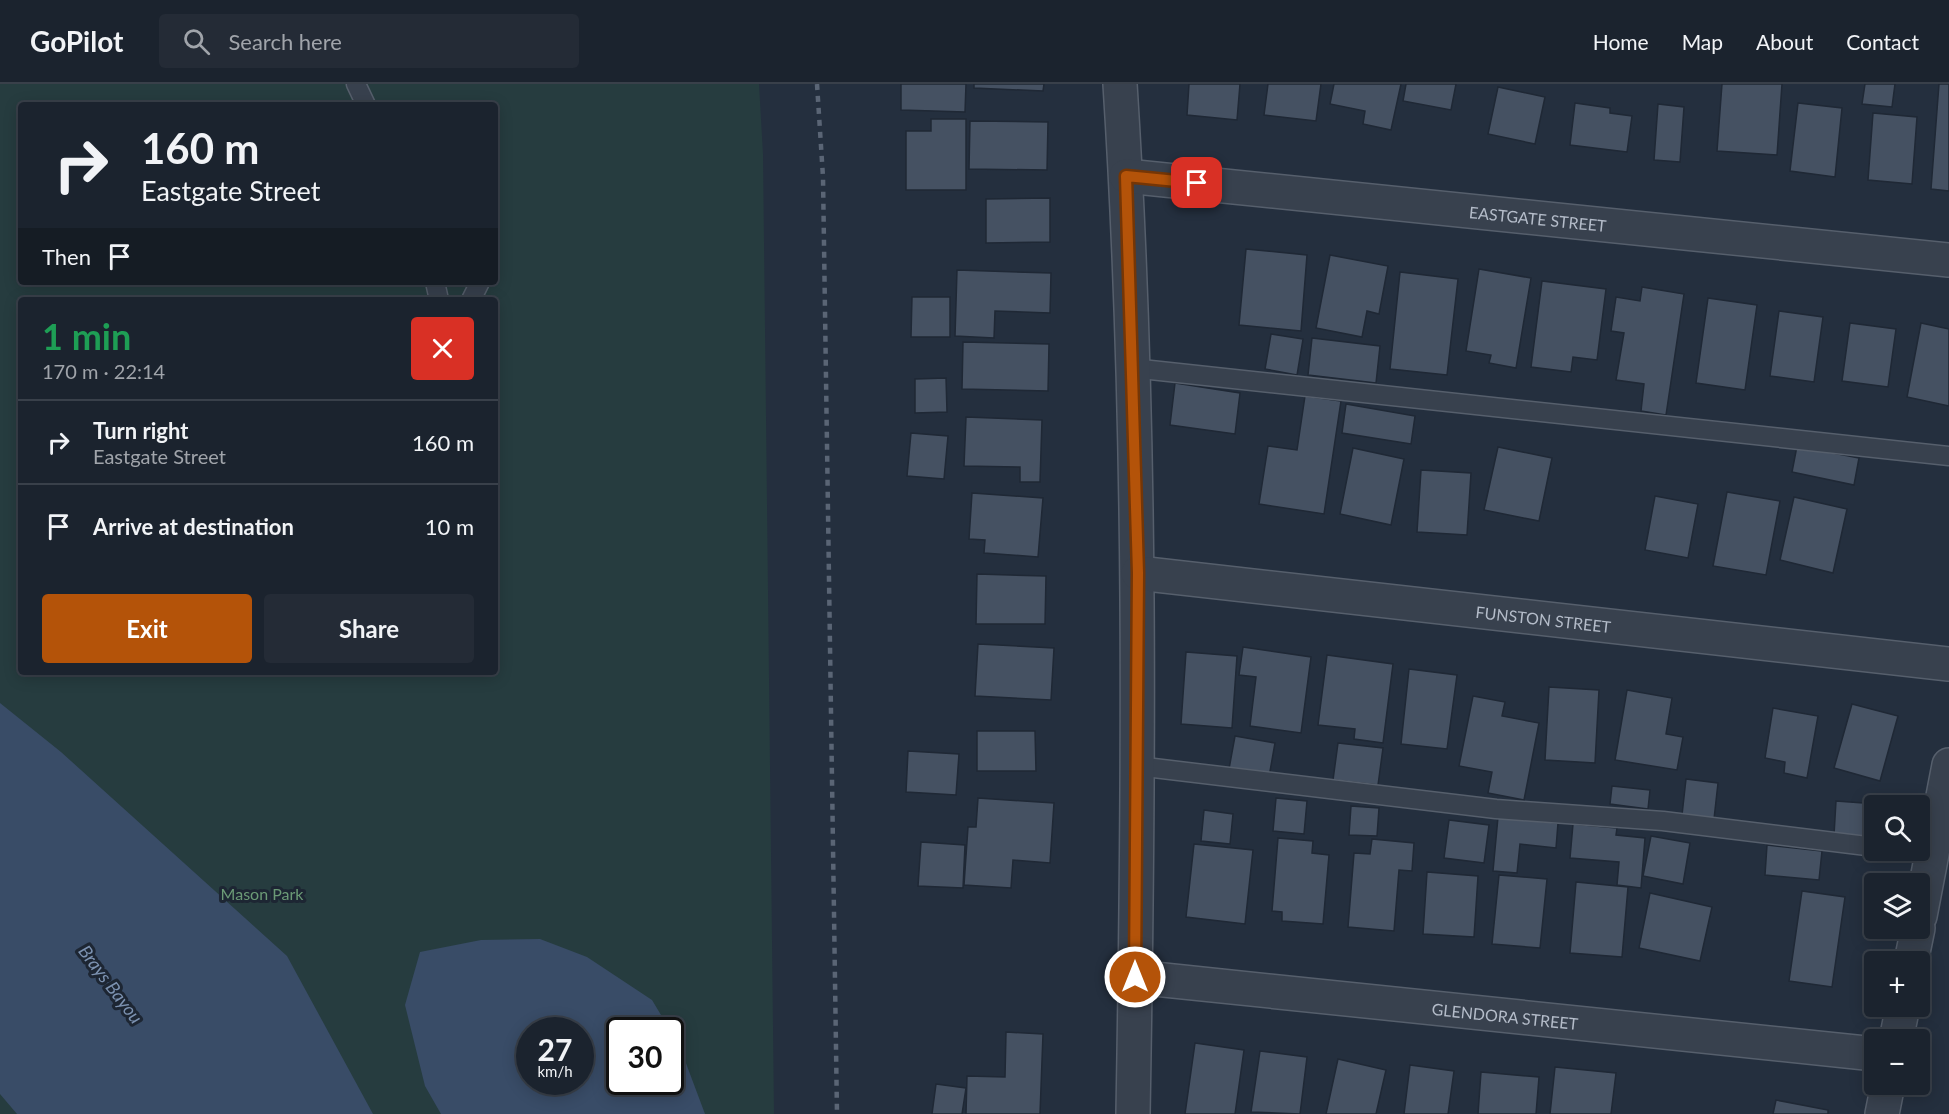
<!DOCTYPE html>
<html lang="en">
<head>
<meta charset="utf-8">
<style>
  :root { --surface:#1b232e; --page:#242b36; --text:#f1f3f6; --muted:#a0a4aa; --line:#39404a; --accent:#b45309 }
  body { margin:0; font-family:Lato,sans-serif; background:var(--page); color:var(--text); height:100vh; display:flex; flex-direction:column; font-size:22px; white-space:nowrap }
  * { box-sizing:border-box; margin:0 }
  p { font-size:20px; color:var(--muted) }
  .icon { flex:none; width:33px; height:33px; fill:none; stroke:currentColor; stroke-width:2; stroke-linecap:round; stroke-linejoin:round }
  .map { position:relative; flex:1; overflow:hidden }
  .side { position:absolute; left:18px; top:213px; width:480px; height:378px; display:flex; flex-direction:column; background:var(--surface); border-radius:6px; box-shadow:0 3px 15px #0003,0 0 0 2px var(--line) }
  .side>* { flex:none }
  .hud { position:absolute; left:18px; top:18px; width:480px; height:183px; border-radius:6px; box-shadow:0 3px 15px #0003,0 0 0 2px var(--line); background:#1b232e; color:var(--text); overflow:hidden }
  .controls { position:absolute; left:1864px; top:711px; display:grid; gap:12px }
  .controls a { display:grid; place-items:center; width:66px; height:66px; border-radius:6px; background:var(--surface); box-shadow:0 3px 15px #0003,0 0 0 2px var(--line); font-size:30px }
  .speed { position:absolute; left:516px; top:933px; display:flex; gap:12px; font-size:30px; font-weight:700; text-align:center }
  .speed>* { display:grid; place-content:center; width:78px; height:78px; border-radius:50%; background:var(--surface); box-shadow:0 3px 15px #0003,0 0 0 2px var(--line); line-height:1 }
  .speed small { font-size:15px; font-weight:400 }
  .speed .limit { border:3px solid #111; border-radius:9px; background:#fff; color:#111 }
  .pin { position:absolute; display:grid; place-items:center; width:51px; height:51px; color:#fff; margin:-26px; border-radius:12px; box-shadow:0 3px 9px #0006 }
  .me { position:absolute; width:66px; margin:-33px; rotate:0deg; stroke-linejoin:round; filter:drop-shadow(0 0 4px #0008) }
  .turn { display:flex; align-items:center; gap:21px; height:126px; padding:0 24px; font-size:27px }
  .turn .icon { width:78px; height:78px; stroke-width:2.5 }
  .turn b { display:block; font-size:42px; line-height:51px }
  .then { display:flex; align-items:center; height:57px; padding:0 24px; background:#0003; gap:12px; font-size:22px }
  .round { display:grid; place-items:center; flex:none; width:63px; height:63px; border-radius:6px; background:var(--page) }
  .overview { display:flex; align-items:center; justify-content:space-between; height:102px; padding:0 24px }
  h1 { font-size:36px; font-weight:700; line-height:45px; color:#1e9e55 }
  .button { display:flex; gap:12px; margin-top:auto; padding:12px 24px }
  .button a { flex:1; height:69px; border-radius:6px; background:var(--accent); color:#fff; font-size:24px; font-weight:700; line-height:69px; text-align:center }
  .button a+a { background:var(--page); color:var(--text) }
  ul { padding:0; list-style:none }
  li { display:flex; align-items:center; gap:18px; height:84px; padding:0 24px; border-top:2px solid var(--line) }
  li div { flex:1 }
  li b { display:block; font-size:22px }
  li em { font-style:normal }
  header { display:flex; align-items:center; gap:36px; box-sizing:border-box; height:84px; padding:0 30px; background:var(--surface); border-bottom:2px solid var(--line) }
  header strong { font-size:28px }
  nav { display:flex; gap:33px; margin-inline-start:auto; font-size:21px }
  .search { width:420px; height:54px; background:var(--page); display:flex; align-items:center; gap:15px; box-sizing:border-box; padding:0 21px; border-radius:6px; color:var(--muted); font-size:22px }
  .map>svg:first-child { display:block }
</style>
</head>
<body>
<header>
<strong>GoPilot</strong>
<div class="search"><svg class="icon" aria-label="search" viewBox="0 0 24 24"><circle cx="10" cy="10" r="6"/><path d="M15 15l6 6"/></svg>Search here</div>
<nav><a>Home</a><a>Map</a><a>About</a><a>Contact</a></nav>
</header>
<div class="map">
<svg width="1949" height="1030" viewBox="0 0 1949 1030">
  <rect width="100%" height="100%" fill="#242f3e"/>
  <!-- green -->
  <path fill="#263c3f" fill-rule="evenodd" d="M 0,0 L 759,0 L 763,70 L 774,1030 L 0,1030 ZM 21,21 L 495,21 L 495,198 L 21,198 ZM 21,216 L 495,216 L 495,588 L 21,588 ZM 530,946 L 580,946 L 580,998 L 530,998 ZM 620,946 L 670,946 L 670,998 L 620,998 Z"/>
  <!-- water -->
  <path fill="#394c67" fill-rule="evenodd" d="M 0,619 L 61,668 L 287,872 L 373,1030 L 17,1030 L 0,1010 Z
    M 540,855 L 587,873 L 652,916 L 670,946 L 620,946 L 620,998 L 670,998 L 671,948 L 681,966 L 705,1030 L 441,1030 L 425,1002 L 405,921 L 420,868 L 481,856 ZM 530,946 L 580,946 L 580,998 L 530,998 Z"/>
  <!-- building -->
  <path fill="#455162" stroke="#1f2835" stroke-width="1.5" d="M 901,0 L 966,0 L 965,28 L 901,26 Z
    M 974,0 L 1044,0 L 1043,7 L 974,4 Z
    M 1189,0 L 1240,0 L 1237,36 L 1187,31 Z
    M 1268,0 L 1321,0 L 1316,37 L 1264,31 Z
    M 1334,0 L 1401,0 L 1391,46 L 1363,40 L 1365,27 L 1330,20 Z
    M 1406,0 L 1456,0 L 1451,26 L 1403,17 Z
    M 1722,0 L 1782,0 L 1777,71 L 1717,67 Z
    M 1865,0 L 1895,0 L 1892,23 L 1862,20 Z
    M 1939,0 L 1949,0 L 1949,107 L 1931,105 Z
    M 1498,3 L 1545,13 L 1535,60 L 1488,50 Z
    M 1575,19 L 1610,24 L 1610,29 L 1632,32 L 1627,68 L 1570,61 Z
    M 1798,19 L 1842,24 L 1835,93 L 1790,87 Z
    M 1658,20 L 1684,23 L 1680,78 L 1654,76 Z
    M 1873,29 L 1917,33 L 1912,100 L 1868,96 Z
    M 931,35 L 966,35 L 966,106 L 906,106 L 906,47 L 931,47 Z
    M 970,37 L 1048,38 L 1047,86 L 969,85 Z
    M 1050,114 L 1050,158 L 986,159 L 986,115 Z
    M 1246,165 L 1307,171 L 1301,247 L 1239,241 Z
    M 1330,171 L 1388,182 L 1379,230 L 1367,227 L 1362,253 L 1316,244 Z
    M 1479,185 L 1531,194 L 1516,284 L 1489,279 L 1491,271 L 1466,267 Z
    M 957,186 L 1051,189 L 1050,229 L 995,227 L 994,254 L 955,252 Z
    M 1400,188 L 1458,195 L 1447,291 L 1390,285 Z
    M 1542,197 L 1606,205 L 1597,276 L 1573,273 L 1571,288 L 1531,283 Z
    M 1642,203 L 1684,210 L 1666,331 L 1641,327 L 1644,300 L 1616,296 L 1624,249 L 1611,247 L 1616,213 L 1640,217 Z
    M 912,213 L 950,213 L 950,253 L 911,253 Z
    M 1708,214 L 1757,221 L 1745,306 L 1696,299 Z
    M 1779,227 L 1823,233 L 1814,298 L 1770,292 Z
    M 1850,239 L 1896,245 L 1888,303 L 1842,297 Z
    M 1921,239 L 1949,245 L 1949,322 L 1907,313 Z
    M 1271,250 L 1303,255 L 1297,291 L 1265,285 Z
    M 1312,254 L 1380,262 L 1376,299 L 1308,291 Z
    M 963,258 L 1049,260 L 1048,307 L 962,305 Z
    M 946,294 L 947,328 L 915,329 L 915,295 Z
    M 1175,299 L 1240,309 L 1235,350 L 1170,341 Z
    M 1305,312 L 1341,317 L 1324,430 L 1259,420 L 1268,362 L 1297,366 Z
    M 1346,320 L 1415,332 L 1411,360 L 1342,349 Z
    M 966,333 L 1042,336 L 1040,398 L 1020,398 L 1020,383 L 964,382 Z
    M 911,349 L 948,352 L 944,395 L 907,392 Z
    M 1797,362 L 1859,374 L 1854,401 L 1792,388 Z
    M 1498,363 L 1552,374 L 1539,437 L 1484,426 Z
    M 1353,364 L 1404,375 L 1391,441 L 1340,430 Z
    M 1421,386 L 1471,389 L 1467,451 L 1417,448 Z
    M 1727,408 L 1780,417 L 1766,491 L 1713,482 Z
    M 972,409 L 1043,414 L 1038,473 L 984,469 L 985,456 L 969,455 Z
    M 1655,412 L 1698,420 L 1688,474 L 1645,466 Z
    M 1794,413 L 1847,425 L 1833,489 L 1780,476 Z
    M 977,490 L 1046,492 L 1045,540 L 976,540 Z
    M 978,560 L 1054,564 L 1051,616 L 975,612 Z
    M 1243,563 L 1311,573 L 1301,649 L 1250,642 L 1256,593 L 1239,591 Z
    M 1186,568 L 1237,572 L 1232,644 L 1181,640 Z
    M 1327,571 L 1393,580 L 1383,659 L 1354,655 L 1355,645 L 1318,641 Z
    M 1409,585 L 1457,591 L 1447,665 L 1401,660 Z
    M 1549,603 L 1599,606 L 1595,679 L 1545,676 Z
    M 1627,606 L 1672,614 L 1666,650 L 1683,653 L 1677,686 L 1615,676 Z
    M 1473,612 L 1505,618 L 1502,632 L 1539,639 L 1524,716 L 1488,709 L 1492,688 L 1459,682 Z
    M 1852,620 L 1898,632 L 1880,697 L 1834,684 Z
    M 1773,624 L 1818,632 L 1807,694 L 1784,689 L 1785,678 L 1765,674 Z
    M 977,647 L 1035,647 L 1036,687 L 977,687 Z
    M 1235,652 L 1275,659 L 1269,693 L 1229,685 Z
    M 1338,659 L 1383,664 L 1378,701 L 1333,696 Z
    M 908,667 L 959,670 L 956,711 L 906,708 Z
    M 1686,695 L 1718,699 L 1714,735 L 1682,731 Z
    M 1612,702 L 1650,706 L 1648,725 L 1610,720 Z
    M 978,714 L 1054,719 L 1050,779 L 1013,776 L 1011,804 L 964,801 L 968,743 L 976,743 Z
    M 1276,714 L 1307,717 L 1304,750 L 1273,747 Z
    M 1836,717 L 1877,720 L 1875,753 L 1834,751 Z
    M 1351,722 L 1379,724 L 1377,752 L 1349,751 Z
    M 1204,726 L 1233,730 L 1230,760 L 1201,757 Z
    M 1498,733 L 1558,739 L 1556,764 L 1520,760 L 1517,789 L 1493,787 Z
    M 1449,736 L 1489,741 L 1484,779 L 1444,774 Z
    M 1573,740 L 1617,744 L 1616,751 L 1645,754 L 1641,804 L 1617,801 L 1619,778 L 1570,774 Z
    M 1651,752 L 1690,759 L 1683,800 L 1643,792 Z
    M 1278,754 L 1313,757 L 1312,769 L 1329,771 L 1323,840 L 1282,837 L 1282,828 L 1272,827 Z
    M 1372,755 L 1414,759 L 1412,787 L 1399,786 L 1394,847 L 1348,843 L 1354,769 L 1370,770 Z
    M 921,758 L 965,761 L 963,804 L 918,802 Z
    M 1194,760 L 1253,766 L 1245,840 L 1186,833 Z
    M 1767,761 L 1822,767 L 1819,796 L 1765,791 Z
    M 1427,788 L 1478,792 L 1474,853 L 1423,850 Z
    M 1499,791 L 1547,795 L 1540,864 L 1492,860 Z
    M 1576,798 L 1628,803 L 1622,873 L 1570,869 Z
    M 1802,807 L 1845,813 L 1832,903 L 1789,897 Z
    M 1650,809 L 1712,823 L 1700,877 L 1639,864 Z
    M 1006,948 L 1043,950 L 1040,1030 L 966,1030 L 967,992 L 1005,993 Z
    M 1195,959 L 1244,966 L 1235,1030 L 1185,1030 Z
    M 1260,967 L 1307,973 L 1300,1030 L 1251,1028 Z
    M 1338,975 L 1386,986 L 1376,1030 L 1326,1030 Z
    M 1410,981 L 1454,987 L 1448,1030 L 1404,1030 Z
    M 1555,983 L 1616,989 L 1611,1030 L 1550,1030 Z
    M 1481,988 L 1539,993 L 1536,1030 L 1478,1030 Z
    M 936,1000 L 966,1004 L 962,1030 L 932,1030 Z
    M 1776,1016 L 1828,1026 L 1828,1030 L 1773,1030 Z"/>
  <g fill="none" stroke-linecap="round" stroke-linejoin="round">
    <!-- lane casing -->
    <g stroke="#565f6c" stroke-width="21">
      <path id="lane" d="M 356,0 L 366,21
        M 435,198 L 439,216
        M 471,216 L 480,198
        M 1132,284 L 1949,372
        M 1137,682 L 1496,725 L 1663,737 L 1875,763
        M 1907,766 L 1932,770"/>
    </g>
    <!-- street casing -->
    <g stroke="#565f6c" stroke-width="36">
      <g id="street">
        <path d="M 1120,0 C 1142,343 1139,687 1133,1030"/>
        <path id="s1" d="M 1126,92 L 1949,176"/>
        <path id="s2" d="M 1138,489 L 1949,580"/>
        <path d="M 1920,832 L 1949,681"/>
        <path d="M 1911,878 L 1918,844"/>
        <path id="s3" d="M 1135,893 L 1875,970"/>
        <path d="M 1896,956 L 1903,922"/>
        <path d="M 1882,1030 L 1888,1000"/>
      </g>
    </g>
    <!-- lane -->
    <use href="#lane" stroke="#38414e" stroke-width="18"/>
    <!-- street -->
    <use href="#street" stroke="#38414e" stroke-width="33"/>
    <!-- rail -->
    <path stroke="#5a6575" stroke-width="4.5" stroke-dasharray="6 6" stroke-linecap="butt" d="M 817,0 L 823,93 L 837,1030"/>
  </g>
  <g fill="none" stroke-linecap="round" stroke-linejoin="round">
    <!-- route casing -->
    <g stroke="#753606" stroke-width="15">
      <path id="route" d="M 1135,893 L 1138,489 L 1126,92 L 1197,99"/>
    </g>
    <!-- route -->
    <use href="#route" stroke="#b45309" stroke-width="10"/>
  </g>
  <g text-anchor="middle" dominant-baseline="central" stroke-width="6" stroke-linejoin="round" paint-order="stroke">
    <!-- street labels -->
    <g font-size="16" fill="#b4bcc9" stroke="#1d2633">
      <text stroke="none"><textPath href="#s1" startOffset="414">EASTGATE STREET</textPath></text>
      <text stroke="none"><textPath href="#s2" startOffset="408">FUNSTON STREET</textPath></text>
      <text stroke="none"><textPath href="#s3" startOffset="372">GLENDORA STREET</textPath></text>
    </g>
    <!-- park labels -->
    <g font-size="16" fill="#6b9a76" stroke="#1d2633">
      <text x="262" y="809">Mason Park</text>
    </g>
    <!-- water labels -->
    <g font-size="18" font-style="italic" fill="#7c92b1" stroke="#1d2633">
      <text transform="translate(111 900) rotate(53)">Brays Bayou</text>
    </g>
  </g>
</svg>
<div class="controls">
<a><svg class="icon" aria-label="search" viewBox="0 0 24 24"><circle cx="10" cy="10" r="6"/><path d="M15 15l6 6"/></svg></a>
<a><svg class="icon" aria-label="layers" viewBox="0 0 24 24"><path d="M12 4l9 5-9 5-9-5zM3 14l9 5 9-5"/></svg></a>
<a>+</a>
<a>−</a>
</div>
<div class="speed"><div>27<small>km/h</small></div><div class="limit">30</div></div>
<div class="pin" style="left:1197px;top:99px;background:#d93025"><svg class="icon" aria-label="arrive" viewBox="0 0 24 24"><path d="M6 21V4h12l-3 4 3 4H6"/></svg></div>
<svg class="me" style="left:1135px;top:893px" viewBox="-20 -20 40 40"><circle r="17" fill="#b45309" stroke="#fff" stroke-width="3"/><path d="M0-11L8 9 0 5-8 9z" fill="#fff"/></svg>
<div class="hud">
<div class="turn"><svg class="icon" aria-label="right" viewBox="0 0 24 24"><path d="M7 20v-9h11M14 6l5 5-5 5"/></svg><div><b>160 m</b>Eastgate Street</div></div>
<div class="then">Then<svg class="icon" aria-label="arrive" viewBox="0 0 24 24"><path d="M6 21V4h12l-3 4 3 4H6"/></svg></div>
</div>
<section class="side">
<div class="overview"><div><h1>1 min</h1><p>170 m · 22:14</p></div><a class="round" style="background:#d93025;color:#fff"><svg class="icon" aria-label="close" viewBox="0 0 24 24"><path d="M6 6l12 12M18 6L6 18"/></svg></a></div>
<ul>
<li><svg class="icon" aria-label="right" viewBox="0 0 24 24"><path d="M7 20v-9h11M14 6l5 5-5 5"/></svg><div><b>Turn right</b><p>Eastgate Street</p></div><em>160 m</em></li>
<li><svg class="icon" aria-label="arrive" viewBox="0 0 24 24"><path d="M6 21V4h12l-3 4 3 4H6"/></svg><div><b>Arrive at destination</b></div><em>10 m</em></li>
</ul>
<div class="button"><a>Exit</a><a>Share</a></div>
</section>
</div>
</body>
</html>
